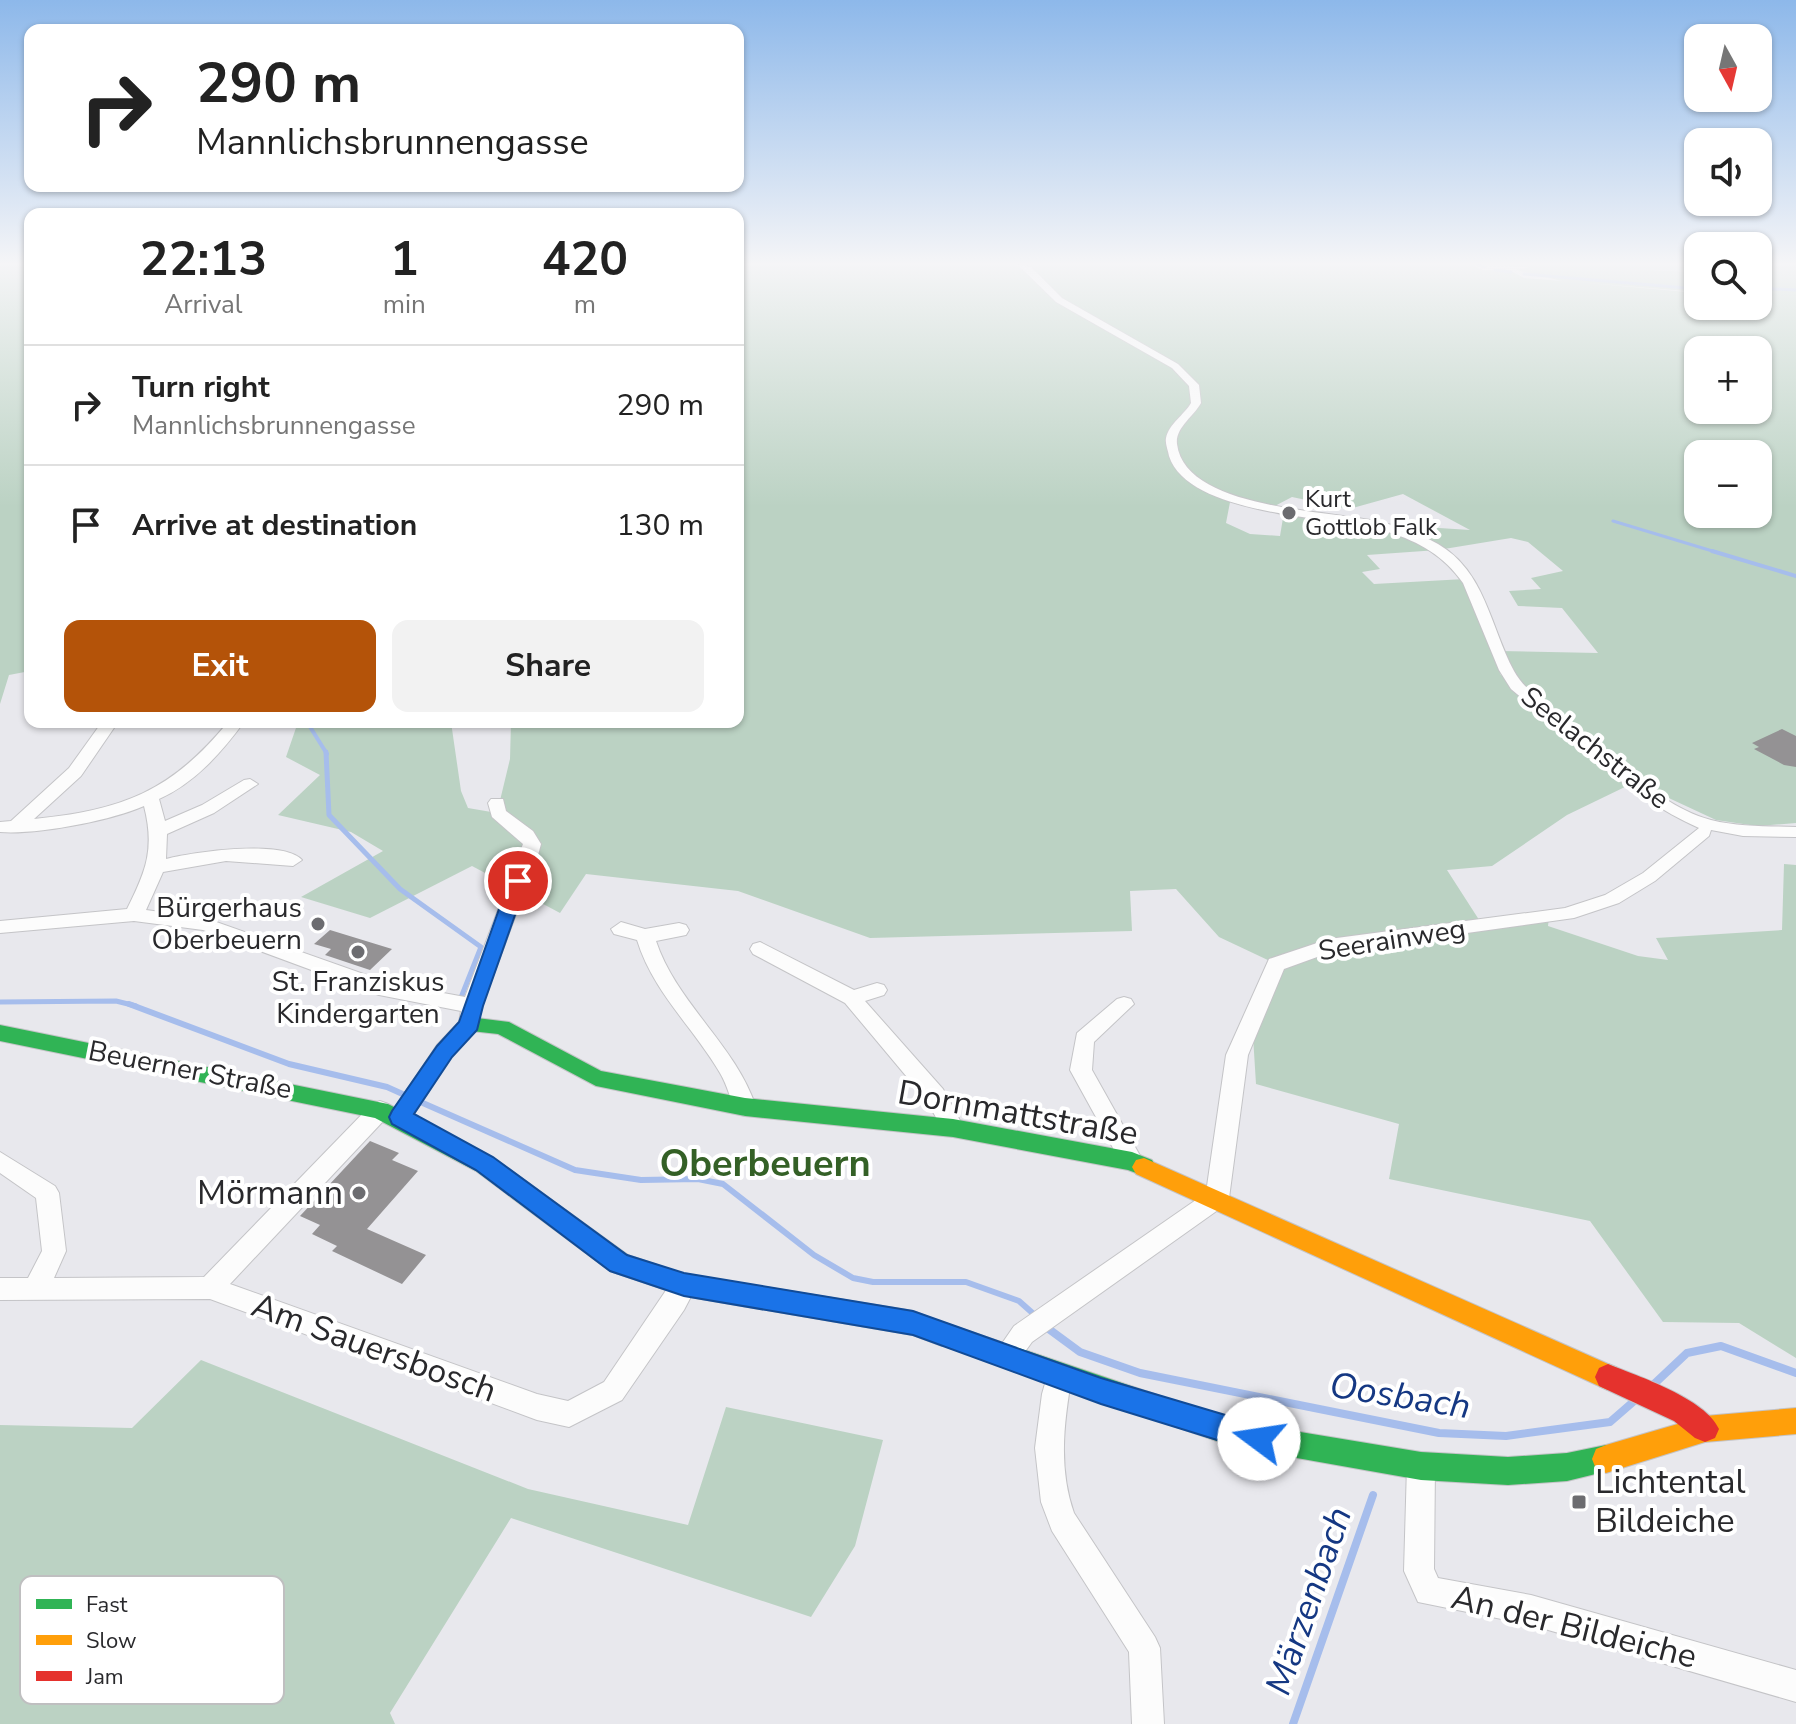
<!DOCTYPE html>
<html lang="en">
<head>
<meta charset="utf-8">
<style>
  :root { --surface:#fff; --page:#f2f2f2; --text:#222; --muted:#767676; --line:#e0e0e0; --accent:#b45309 }
  body { margin:0; font-family:"Nunito Sans",sans-serif; background:var(--page); color:var(--text); height:100vh; display:flex; flex-direction:column; font-size:30px; white-space:nowrap }
  * { box-sizing:border-box; margin:0 }
  p { font-size:26px; color:var(--muted) }
  .icon { flex:none; width:44px; height:44px; fill:none; stroke:currentColor; stroke-width:2; stroke-linecap:round; stroke-linejoin:round }
  .map { position:relative; flex:1; overflow:hidden }
  .panel { position:absolute; left:24px; top:208px; width:720px; height:520px; display:flex; flex-direction:column; background:var(--surface); border-radius:16px; box-shadow:0 2px 6px #0004 }
  .panel>* { flex:none }
  .guide { position:absolute; left:24px; top:24px; width:720px; height:168px; border-radius:16px; box-shadow:0 2px 6px #0004; background:#fff; color:var(--text); overflow:hidden }
  .needle { width:52px; rotate:172deg }
  .tools { position:absolute; left:1684px; top:24px; display:grid; gap:16px }
  .tools a { display:grid; place-items:center; width:88px; height:88px; border-radius:16px; background:var(--surface); box-shadow:0 2px 6px #0004; font-size:40px }
  .pin { position:absolute; display:grid; place-items:center; width:68px; height:68px; color:#fff; margin:-34px; border:4px solid #fff; border-radius:50%; box-shadow:0 2px 8px #0007 }
  .me { position:absolute; width:88px; margin:-44px; rotate:284deg; stroke-linejoin:round; filter:drop-shadow(0 0 6px #0008) }
  .turn { display:flex; align-items:center; gap:28px; height:168px; padding:0 40px; font-size:36px }
  .turn .icon { width:104px; height:104px; stroke-width:2.5 }
  .turn b { display:block; font-size:56px; line-height:68px }
  .eta { display:flex; justify-content:space-evenly; align-items:center; height:136px; text-align:center }
  .eta b { font-size:48px; font-weight:700; line-height:56px }
  .button { display:flex; gap:16px; margin-top:auto; padding:16px 40px }
  .button a { flex:1; height:92px; border-radius:16px; background:var(--accent); color:#fff; font-size:32px; font-weight:700; line-height:92px; text-align:center }
  .button a+a { background:var(--page); color:var(--text) }
  ul { padding:0; list-style:none }
  li { display:flex; align-items:center; gap:24px; height:120px; padding:0 40px; border-top:2px solid var(--line) }
  li div { flex:1 }
  li b { display:block; font-size:30px }
  li em { font-style:normal }
  .map>svg:first-child { display:block }
</style>
</head>
<body>
<div class="map">
<svg width="1796" height="1724" viewBox="0 0 1796 1724">
  <rect width="100%" height="100%" fill="#e8e8ed"/>
  <!-- green -->
  <path fill="#bbd2c3" fill-rule="evenodd" d="M 0,265 L 30,265 L 30,671 L 9,675 L 0,704 Z
    M 738,265 L 1473,265 L 1482,270 L 1509,270 L 1524,278 L 1562,281 L 1517,270 L 1529,267 L 1484,265 L 1698,265 L 1698,271 L 1615,269 L 1698,272 L 1698,292 L 1576,282 L 1698,293 L 1698,306 L 1758,306 L 1758,293 L 1777,292 L 1758,291 L 1758,265 L 1796,265 L 1796,823 L 1757,826 L 1716,820 L 1658,793 L 1521,687 L 1499,654 L 1500,674 L 1635,777 L 1629,785 L 1567,815 L 1492,866 L 1447,870 L 1483,926 L 1549,917 L 1548,926 L 1638,956 L 1668,960 L 1656,938 L 1782,930 L 1784,864 L 1796,865 L 1796,1358 L 1739,1323 L 1663,1322 L 1590,1221 L 1389,1179 L 1399,1124 L 1256,1084 L 1252,1020 L 1276,964 L 1219,937 L 1176,889 L 1130,891 L 1132,931 L 870,938 L 738,891 L 586,874 L 560,913 L 472,866 L 370,918 L 301,897 L 383,851 L 351,832 L 278,815 L 320,775 L 286,757 L 298,722 L 451,722 L 461,791 L 468,808 L 497,813 L 510,759 L 511,722 L 738,722 ZM 1698,350 L 1758,350 L 1758,410 L 1698,410 ZM 1698,454 L 1758,454 L 1758,514 L 1698,514 ZM 1403,494 L 1470,530 L 1408,526 L 1404,530 L 1298,515 L 1283,518 L 1280,536 L 1250,534 L 1226,523 L 1231,497 L 1269,509 L 1292,497 L 1349,509 ZM 1511,538 L 1528,542 L 1563,571 L 1531,578 L 1541,589 L 1509,591 L 1518,606 L 1562,608 L 1598,653 L 1499,651 L 1465,579 L 1374,584 L 1362,572 L 1380,569 L 1367,555 L 1438,550 Z
    M 201,1360 L 528,1489 L 688,1525 L 726,1407 L 883,1440 L 855,1546 L 811,1617 L 511,1518 L 390,1713 L 395,1724 L 0,1724 L 0,1425 L 132,1428 Z"/>
  <g fill="none" stroke-linecap="round" stroke-linejoin="round">
    <!-- stream-far4 -->
    <path stroke="#a6bdec" stroke-width="3" d="M 1478,265 L 1485,267
      M 1495,270 L 1511,272
      M 1524,274 L 1698,289
      M 1758,288 L 1796,290
      M 1613,521 L 1719,553"/>
    <!-- stream-far3 -->
    <path stroke="#a6bdec" stroke-width="4" d="M 1712,551 L 1796,576
      M 307,722 L 327,754"/>
    <!-- stream-far2 -->
    <path stroke="#a6bdec" stroke-width="5" d="M 326,752 L 329,815 L 400,889 L 481,947 L 460,1000
      M 0,1002 L 116,1001 L 136,1006"/>
    <!-- stream-far1 -->
    <path stroke="#a6bdec" stroke-width="6" d="M 129,1004 L 289,1064 L 387,1087 L 407,1096
      M 416,1100 L 575,1170 L 641,1180 L 698,1179 L 723,1184 L 814,1255 L 853,1278 L 873,1282 L 966,1282 L 1019,1301 L 1037,1317"/>
    <!-- stream -->
    <path stroke="#a6bdec" stroke-width="8" d="M 1046,1327 L 1080,1352 L 1140,1373 L 1439,1433 L 1506,1436 L 1610,1422 L 1633,1402
      M 1653,1385 L 1687,1353 L 1721,1346 L 1796,1373
      M 1293,1724 L 1373,1495"/>
  </g>
  <!-- building -->
  <path fill="#949294" d="M 1782,729 L 1796,736 L 1796,767 L 1784,765 L 1754,749 L 1759,747 L 1752,743 Z
    M 330,930 L 392,949 L 370,970 L 325,955 L 331,949 L 314,944 Z
    M 370,1141 L 399,1153 L 392,1160 L 418,1171 L 367,1229 L 426,1255 L 402,1284 L 332,1251 L 337,1246 L 312,1234 L 320,1225 L 300,1216 Z"/>
  <g fill="none" stroke-linecap="round" stroke-linejoin="round">
    <!-- street casing -->
    <g stroke="#c4c4c7" stroke-width="2">
      <path id="street" d="M 1018,265 L 1031,267 L 1062,298 L 1178,364 L 1199,385 L 1201,403 C 1194,416 1175,428 1177,444 C 1185,509 1326,510 1375,521 C 1396,525 1418,533 1438,544 C 1485,571 1490,626 1514,671 C 1526,693 1553,708 1572,724 C 1614,757 1659,806 1711,820 C 1739,827 1768,826 1796,827 L 1796,837 L 1743,836 L 1711,830 L 1709,836 L 1655,881 L 1619,903 L 1574,918 L 1331,952 L 1284,969 L 1248,1055 L 1229,1198 L 1225,1205 L 1032,1342 L 1016,1364 L 1007,1367 L 998,1364 L 994,1355 L 1014,1326 L 1206,1193 L 1226,1055 L 1269,959 L 1329,939 L 1565,908 L 1605,895 L 1643,873 L 1699,828 C 1628,797 1570,738 1511,689 L 1499,670 L 1463,583 C 1444,556 1420,542 1388,532 C 1336,516 1189,517 1169,456 C 1168,450 1165,444 1166,438 C 1169,424 1184,415 1191,403 L 1189,386 L 1172,368 L 1056,302 Z
        M 102,722 L 118,722 L 81,776 L 34,819 C 122,810 171,792 228,722 L 244,722 C 221,753 195,783 159,799 L 165,821 L 202,805 L 244,780 L 250,779 L 258,784 L 214,813 L 167,834 L 166,859 C 193,852 283,839 302,860 L 293,866 L 226,861 L 163,872 L 146,910 L 205,918 L 389,983 L 465,997 L 523,844 L 492,817 L 488,803 L 491,799 L 503,799 L 506,811 L 533,831 L 541,844 L 538,855 L 482,1006 L 476,1030 L 451,1057 L 408,1123 L 400,1126 L 392,1123 L 389,1117 L 437,1045 L 459,1022 L 461,1011 L 379,995 L 203,930 L 134,921 L 0,933 L 0,921 L 127,909 C 146,871 155,849 144,806 C 110,821 35,835 0,832 L 0,822 L 11,821 L 69,768 Z
        M 621,922 L 645,929 L 679,923 L 686,925 L 689,930 L 686,935 L 656,941 C 677,1004 735,1044 756,1107 L 753,1113 L 745,1116 L 737,1113 C 730,1100 728,1086 720,1073 C 693,1027 653,992 637,940 L 614,934 L 611,929 Z
        M 760,942 L 854,990 L 877,983 L 884,985 L 887,990 L 884,995 L 865,1001 L 943,1089 L 964,1128 L 961,1134 L 953,1137 L 945,1134 L 927,1101 L 845,1003 L 753,954 L 750,949 L 753,944 Z
        M 1124,997 L 1131,999 L 1134,1004 L 1094,1042 L 1092,1070 L 1143,1161 L 1140,1168 L 1132,1170 L 1124,1168 L 1070,1070 L 1077,1033 L 1117,999 Z
        M 380,1101 L 388,1104 L 391,1110 L 388,1116 L 230,1284 L 537,1394 L 568,1401 L 604,1382 L 675,1277 L 684,1274 L 693,1277 L 697,1285 L 684,1310 L 622,1400 L 569,1427 L 537,1420 L 210,1299 L 0,1300 L 0,1278 L 28,1278 L 42,1251 L 36,1198 L 0,1173 L 0,1152 L 55,1186 L 59,1193 L 66,1251 L 54,1278 L 204,1277 L 372,1104 Z
        M 1059,1362 L 1068,1366 L 1072,1375 C 1064,1422 1058,1467 1074,1513 L 1155,1637 L 1160,1648 L 1164,1724 L 1132,1724 L 1129,1652 L 1052,1531 L 1041,1502 L 1035,1448 L 1042,1394 L 1050,1366 Z
        M 1421,1452 L 1431,1456 L 1435,1466 L 1434,1569 L 1438,1578 L 1531,1595 L 1796,1670 L 1796,1702 L 1531,1625 L 1418,1602 L 1404,1571 L 1407,1466 L 1411,1456 Z"/>
    </g>
    <!-- fast casing -->
    <g stroke="#c4c4c7" stroke-width="2">
      <path id="fast" d="M 469,1017 L 509,1022 L 601,1071 L 745,1098 L 953,1119 L 1132,1152 L 1152,1160 L 1156,1167 L 1152,1174 L 1144,1176 L 1128,1170 L 953,1137 L 745,1116 L 596,1086 L 498,1034 L 462,1030 L 459,1025 L 462,1020 Z
        M 0,1025 L 388,1104 L 492,1157 L 628,1255 L 631,1263 L 628,1271 L 619,1274 L 610,1271 L 476,1171 L 375,1118 L 0,1041 Z
        M 942,1322 L 1234,1421 L 1421,1452 L 1508,1457 L 1567,1453 L 1606,1445 L 1616,1449 L 1620,1459 L 1616,1469 L 1567,1481 L 1508,1485 L 1421,1480 L 1234,1447 L 933,1342 L 929,1334 L 933,1326 Z"/>
    </g>
    <!-- slow casing -->
    <g stroke="#c4c4c7" stroke-width="2">
      <path id="slow" d="M 1144,1158 L 1617,1368 L 1621,1377 L 1617,1386 L 1608,1390 L 1599,1386 L 1136,1174 L 1132,1167 L 1136,1160 Z
        M 1796,1408 L 1796,1434 L 1705,1442 L 1606,1473 L 1596,1469 L 1592,1459 L 1596,1449 L 1606,1445 L 1705,1416 Z"/>
    </g>
    <!-- jam casing -->
    <g stroke="#c4c4c7" stroke-width="2">
      <path id="jam" d="M 619,1252 L 684,1274 L 913,1311 L 951,1326 L 955,1334 L 951,1342 L 942,1346 L 913,1335 L 684,1296 L 610,1271 L 607,1263 L 610,1255 Z
        M 1608,1364 C 1638,1376 1706,1399 1719,1429 L 1715,1438 L 1705,1442 L 1695,1438 L 1674,1421 L 1599,1386 L 1595,1377 L 1599,1368 Z"/>
    </g>
    <!-- street -->
    <use href="#street" fill="#fcfcfc" fill-rule="evenodd"/>
    <!-- fast -->
    <use href="#fast" fill="#30b455" fill-rule="evenodd"/>
    <!-- slow -->
    <use href="#slow" fill="#ff9f0a" fill-rule="evenodd"/>
    <!-- jam -->
    <use href="#jam" fill="#e5322d" fill-rule="evenodd"/>
  </g>
  <!-- sky -->
  <linearGradient id="sky" x2="0" y2="1"><stop stop-color="#8db8ea"/><stop offset="0.52" stop-color="#f5f5f7"/><stop offset="1" stop-color="#f5f5f7" stop-opacity="0"/></linearGradient>
  <rect width="1796" height="507" fill="url(#sky)"/>
  <!-- route -->
  <path fill="#1a73e8" stroke="#114b97" stroke-width="2" d="M 518,875 L 527,881 L 483,1006 L 477,1030 L 452,1057 L 414,1114 L 493,1157 L 627,1255 L 684,1273 L 913,1311 L 1101,1378 L 1259,1425 L 1269,1429 L 1273,1439 L 1269,1449 L 1259,1453 L 1101,1404 L 913,1335 L 684,1296 L 610,1271 L 476,1170 L 392,1124 L 389,1117 L 392,1111 L 437,1046 L 459,1022 L 509,881 Z"/>
  <!-- markers -->
  <g fill="#6c6c70" stroke="#fff" stroke-width="3">
    <circle cx="1289" cy="513" r="8"/>
    <circle cx="318" cy="924" r="8"/>
    <circle cx="358" cy="952" r="8"/>
    <circle cx="359" cy="1193" r="8"/>
    <rect x="1571" y="1494" width="16" height="16" rx="4"/>
  </g>
  <g text-anchor="middle" dominant-baseline="central" stroke-width="8" stroke-linejoin="round" paint-order="stroke">
    <!-- far-poi labels -->
    <g font-size="24" fill="#29292c" stroke="#fff" text-anchor="start">
      <text x="1305" y="499">Kurt<tspan x="1305" dy="28">Gottlob Falk</tspan></text>
    </g>
    <!-- street labels -->
    <g font-size="28" fill="#29292c" stroke="#fff">
      <text transform="translate(1595 748) rotate(38)">Seelachstraße</text>
      <text transform="translate(1392 940) rotate(-9)">Seerainweg</text>
      <text transform="translate(190 1070) rotate(11)">Beuerner Straße</text>
    </g>
    <!-- poi labels -->
    <g font-size="28" fill="#29292c" stroke="#fff" text-anchor="end">
      <text x="302" y="908">Bürgerhaus<tspan x="302" dy="32">Oberbeuern</tspan></text>
      <text x="358" y="982" text-anchor="middle">St. Franziskus<tspan x="358" dy="32">Kindergarten</tspan></text>
    </g>
    <!-- near-street labels -->
    <g font-size="34" fill="#29292c" stroke="#fff">
      <text transform="translate(1018 1113) rotate(10)">Dornmattstraße</text>
      <text transform="translate(374 1348) rotate(20)">Am Sauersbosch</text>
      <text transform="translate(1574 1627) rotate(14)">An der Bildeiche</text>
    </g>
    <!-- near-poi labels -->
    <g font-size="34" fill="#29292c" stroke="#fff" text-anchor="end">
      <text x="343" y="1193">Mörmann</text>
      <text x="1595" y="1482" text-anchor="start">Lichtental<tspan x="1595" dy="39">Bildeiche</tspan></text>
    </g>
    <!-- near-water labels -->
    <g font-size="36" font-style="italic" fill="#153883" stroke="#fff">
      <text transform="translate(1400 1396) rotate(9)">Oosbach</text>
      <text transform="translate(1309 1601) rotate(-71)">Märzenbach</text>
    </g>
    <!-- near-quarter labels -->
    <g font-size="38" font-weight="bold" fill="#346026" stroke="#fff">
      <text x="765" y="1163">Oberbeuern</text>
    </g>
  </g>
  <!-- legend -->
  <rect x="20" y="1576" width="264" height="128" rx="12" fill="#fff" stroke="#bfbfc0" stroke-width="2"/>
  <rect x="36" y="1599" width="36" height="10" fill="#30b455"/>
  <rect x="36" y="1635" width="36" height="10" fill="#ff9f0a"/>
  <rect x="36" y="1671" width="36" height="10" fill="#e5322d"/>
  <g font-size="22" fill="#29292c">
    <text x="86" y="1612">Fast</text>
    <text x="86" y="1648">Slow</text>
    <text x="86" y="1684">Jam</text>
  </g>
</svg>
<div class="tools">
<a><svg class="needle" viewBox="-14 -14 28 28"><path d="M0-13l5 13h-10z" fill="#e53935"/><path d="M0 13l5-13h-10z" fill="#767676"/></svg></a>
<a><svg class="icon" aria-label="sound" viewBox="0 0 24 24"><path d="M4 9h4l5-4v14l-5-4H4zM17 9q2 3 0 6"/></svg></a>
<a><svg class="icon" aria-label="search" viewBox="0 0 24 24"><circle cx="10" cy="10" r="6"/><path d="M15 15l6 6"/></svg></a>
<a>+</a>
<a>−</a>
</div>
<div class="pin" style="left:518px;top:881px;background:#d93025"><svg class="icon" aria-label="arrive" viewBox="0 0 24 24"><path d="M6 21V4h12l-3 4 3 4H6"/></svg></div>
<svg class="me" style="left:1259px;top:1439px" viewBox="-20 -20 40 40"><circle r="19" fill="#fff"/><path d="M0-13L10 11 0 6-10 11z" fill="#1a73e8"/></svg>
<div class="guide">
<div class="turn"><svg class="icon" aria-label="right" viewBox="0 0 24 24"><path d="M7 20v-9h11M14 6l5 5-5 5"/></svg><div><b>290 m</b>Mannlichsbrunnengasse</div></div>
</div>
<section class="panel">
<div class="eta">
<div><b>22:13</b><p>Arrival</p></div>
<div><b>1</b><p>min</p></div>
<div><b>420</b><p>m</p></div>
</div>
<ul>
<li><svg class="icon" aria-label="right" viewBox="0 0 24 24"><path d="M7 20v-9h11M14 6l5 5-5 5"/></svg><div><b>Turn right</b><p>Mannlichsbrunnengasse</p></div><em>290 m</em></li>
<li><svg class="icon" aria-label="arrive" viewBox="0 0 24 24"><path d="M6 21V4h12l-3 4 3 4H6"/></svg><div><b>Arrive at destination</b></div><em>130 m</em></li>
</ul>
<div class="button"><a>Exit</a><a>Share</a></div>
</section>
</div>
</body>
</html>
